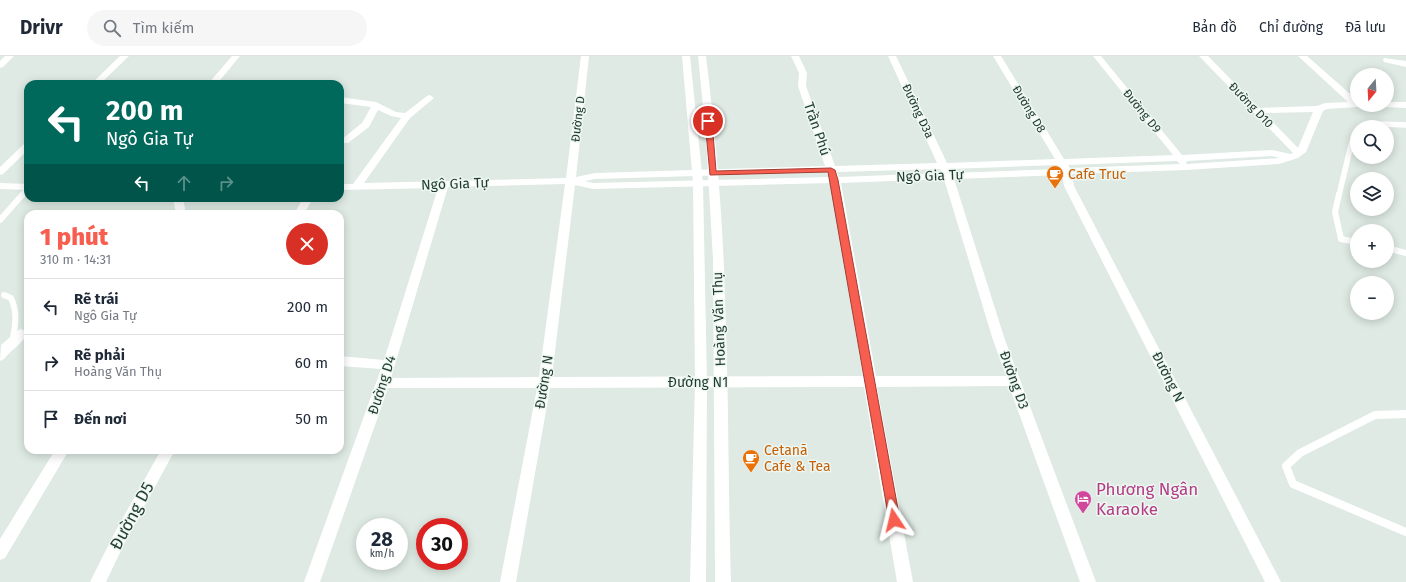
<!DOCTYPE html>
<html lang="vi">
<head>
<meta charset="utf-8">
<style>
  :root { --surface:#fff; --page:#f6f6f7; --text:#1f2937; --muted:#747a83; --line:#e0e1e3; --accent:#f75e4f }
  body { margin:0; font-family:"Fira Sans",sans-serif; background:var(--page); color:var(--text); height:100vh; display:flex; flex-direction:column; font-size:15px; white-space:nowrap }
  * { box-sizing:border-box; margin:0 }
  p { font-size:13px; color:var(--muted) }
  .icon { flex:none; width:22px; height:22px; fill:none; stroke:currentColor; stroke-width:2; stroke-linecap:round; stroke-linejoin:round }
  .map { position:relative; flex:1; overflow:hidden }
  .sheet { position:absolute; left:24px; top:154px; width:320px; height:244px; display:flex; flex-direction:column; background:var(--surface); border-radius:12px; box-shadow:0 2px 10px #0003 }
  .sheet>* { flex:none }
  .hud { position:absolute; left:24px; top:24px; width:320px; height:122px; border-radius:12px; box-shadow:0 2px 10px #0003; background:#00695c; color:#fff; overflow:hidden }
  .needle { width:26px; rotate:198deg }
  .fabs { position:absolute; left:1350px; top:12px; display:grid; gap:8px }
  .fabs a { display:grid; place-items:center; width:44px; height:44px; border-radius:50%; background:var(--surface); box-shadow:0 2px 10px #0003; font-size:20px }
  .speed { position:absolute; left:356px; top:462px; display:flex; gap:8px; font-size:20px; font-weight:700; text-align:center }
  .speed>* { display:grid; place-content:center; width:52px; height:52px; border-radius:50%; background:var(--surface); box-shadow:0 2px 10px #0003; line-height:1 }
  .speed small { font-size:10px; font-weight:400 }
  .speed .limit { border:6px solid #d22; background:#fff; color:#111 }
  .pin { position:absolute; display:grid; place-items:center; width:34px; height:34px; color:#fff; margin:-17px; border:2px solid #fff; border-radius:50%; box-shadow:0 1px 4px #0007 }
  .me { position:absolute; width:44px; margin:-22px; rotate:350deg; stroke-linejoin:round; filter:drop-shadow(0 0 3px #0008) }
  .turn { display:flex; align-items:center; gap:14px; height:84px; padding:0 16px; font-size:18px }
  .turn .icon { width:52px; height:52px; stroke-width:2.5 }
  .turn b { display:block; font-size:28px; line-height:34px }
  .lanes { display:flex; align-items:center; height:38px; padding:0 16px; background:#0003; justify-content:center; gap:20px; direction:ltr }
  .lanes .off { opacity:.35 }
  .round { display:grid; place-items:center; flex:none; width:42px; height:42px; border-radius:21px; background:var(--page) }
  .summary { display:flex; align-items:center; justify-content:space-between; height:68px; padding:0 16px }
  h1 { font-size:24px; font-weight:800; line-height:30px; color:var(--accent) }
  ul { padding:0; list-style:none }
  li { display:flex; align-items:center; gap:12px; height:56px; padding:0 16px; border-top:1px solid var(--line) }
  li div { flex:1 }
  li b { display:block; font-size:15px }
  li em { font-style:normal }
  header { display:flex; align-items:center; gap:24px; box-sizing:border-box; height:56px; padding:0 20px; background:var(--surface); border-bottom:1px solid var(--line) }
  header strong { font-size:19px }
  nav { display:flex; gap:22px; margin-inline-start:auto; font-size:14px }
  .search { width:280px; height:36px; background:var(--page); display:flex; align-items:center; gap:10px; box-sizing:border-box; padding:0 14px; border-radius:22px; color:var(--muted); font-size:15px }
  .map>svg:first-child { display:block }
</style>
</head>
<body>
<header>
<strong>Drivr</strong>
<div class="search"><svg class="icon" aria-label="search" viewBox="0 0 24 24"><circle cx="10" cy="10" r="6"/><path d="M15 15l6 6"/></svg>Tìm kiếm</div>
<nav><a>Bản đồ</a><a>Chỉ đường</a><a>Đã lưu</a></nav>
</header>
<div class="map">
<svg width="1406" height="526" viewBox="0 0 1406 526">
  <rect width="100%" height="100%" fill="#deeae3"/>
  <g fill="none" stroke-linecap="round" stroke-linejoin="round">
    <!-- service-far2 -->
    <path stroke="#fff" stroke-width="5.5" d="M 1370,71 L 1381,68 L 1406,69
      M 22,139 L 28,133
      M 1339,139 L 1351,89 L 1357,76"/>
    <!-- service-far1 -->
    <path stroke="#fff" stroke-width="6" d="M 1339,138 L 1335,156 L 1341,183 L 1357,186
      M 0,164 L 23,138
      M 1387,192 L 1406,197
      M 4,239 L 11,242 C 17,255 16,267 13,281"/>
    <!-- service -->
    <path stroke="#fff" stroke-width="8" d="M 1406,358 L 1375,359 L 1300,397 L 1286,410 L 1293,428 L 1406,476"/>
    <!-- minor -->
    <path fill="#fff" fill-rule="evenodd" d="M 5,0 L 14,0 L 3,11 L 0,12 L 0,5 Z
      M 120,0 L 129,0 L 100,28 L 91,28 Z
      M 232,0 L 240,0 L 217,28 L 208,28 Z
      M 581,0 L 589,0 L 576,121 L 595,117 L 825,110 L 798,30 L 799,17 L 791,0 L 799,0 L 807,17 L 806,30 L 835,110 L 937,107 L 888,0 L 896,0 L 947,107 L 1055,103 L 993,0 L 1001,0 L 1064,103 L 1173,99 L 1093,0 L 1101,0 L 1182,99 L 1272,94 L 1291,98 L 1293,97 L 1199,0 L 1208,0 L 1259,52 L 1317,50 L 1325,47 L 1348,46 L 1298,0 L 1307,0 L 1357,44 L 1357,49 L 1361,49 L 1357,51 L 1327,53 L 1323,55 L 1306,96 L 1298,102 L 1279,108 L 1186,114 L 1072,118 L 1074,130 L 1281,526 L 1265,526 L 1064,130 L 1062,119 L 954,123 L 1005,284 L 1096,526 L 1080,526 L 1009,330 L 877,331 L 913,526 L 897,526 L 864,331 L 550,332 L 516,526 L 500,526 L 537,332 L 388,332 L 320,526 L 304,526 L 381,313 L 340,310 L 340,300 L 384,304 L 438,132 L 340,134 L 340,128 L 353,128 L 401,62 L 391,60 L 378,54 L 369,71 L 348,87 L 342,87 L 340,85 L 342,83 L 362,67 L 371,51 L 340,47 L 340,41 L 376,46 L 396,56 L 405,57 L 427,40 L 430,39 L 434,42 L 410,62 L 364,127 L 566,122 ZM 1313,56 L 1298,92 L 1264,57 ZM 1272,100 L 1280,102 L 1186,108 L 1187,105 ZM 1177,105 L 1180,108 L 1070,112 L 1068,109 ZM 1058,109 L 1060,113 L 951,117 L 950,113 ZM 940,113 L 942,117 L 839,121 L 837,116 ZM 827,116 L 829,121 L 593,127 L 585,125 L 595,123 ZM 944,123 L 993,284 L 1006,320 L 876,320 L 841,127 ZM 831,127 L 863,320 L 552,321 L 575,129 L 593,133 ZM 565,128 L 539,321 L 391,322 L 448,131 Z
      M 1384,2 L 1406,5 L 1406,11 L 1384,6 L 1383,4 Z
      M 1387,46 L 1406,46 L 1406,52 L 1384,51 L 1383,49 L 1387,49 Z
      M 28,86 L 28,94 L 3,118 L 0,119 L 0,111 L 25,87 Z
      M 0,127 L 28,128 L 28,134 L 0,133 Z
      M 173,142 L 183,142 L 186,158 L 176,158 Z
      M 303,142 L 313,142 L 304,158 L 294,158 Z
      M 21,273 L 25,275 L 27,278 C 22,288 11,294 4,303 L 0,305 L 1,289 L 17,275 Z
      M 55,394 L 69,394 L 5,502 L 0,504 L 0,483 Z
      M 161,394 L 175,394 L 125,486 L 106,526 L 90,526 L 115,476 Z"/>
    <!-- tertiary -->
    <path fill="#fff" fill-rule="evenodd" d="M 682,0 L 690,0 L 703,127 L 707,326 L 706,526 L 690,526 L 695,326 L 693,127 Z
      M 698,0 L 706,0 C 716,81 723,163 725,244 C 729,338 728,432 731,526 L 715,526 L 713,204 L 706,81 Z"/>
  </g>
  <!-- route -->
  <path fill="#f75e4f" stroke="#a13d33" d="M 708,63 L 712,65 L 716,115 L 831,112 L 835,114 L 838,124 L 900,464 L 898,468 L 894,470 L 891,468 L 889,464 L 828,116 L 710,119 L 705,65 Z"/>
  <!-- icons -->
  <defs>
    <g id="cafe-pin" transform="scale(0.9)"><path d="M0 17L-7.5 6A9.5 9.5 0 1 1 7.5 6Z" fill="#e8710a" stroke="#eef7f1"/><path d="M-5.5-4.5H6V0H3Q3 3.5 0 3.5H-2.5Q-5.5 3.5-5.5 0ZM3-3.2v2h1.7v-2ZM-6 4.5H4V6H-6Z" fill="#fff"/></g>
    <g id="hotel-pin" transform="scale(0.9)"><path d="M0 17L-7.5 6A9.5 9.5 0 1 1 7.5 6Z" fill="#d1479c" stroke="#eef7f1"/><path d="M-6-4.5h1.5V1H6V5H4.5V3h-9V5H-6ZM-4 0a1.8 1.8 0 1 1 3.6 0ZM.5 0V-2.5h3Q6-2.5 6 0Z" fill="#fff"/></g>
  </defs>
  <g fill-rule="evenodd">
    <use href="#cafe-pin" x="1055" y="118"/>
    <use href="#cafe-pin" x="751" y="402"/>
    <use href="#hotel-pin" x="1083" y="443"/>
  </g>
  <g text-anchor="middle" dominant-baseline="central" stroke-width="3" stroke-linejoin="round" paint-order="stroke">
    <!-- far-street labels -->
    <g font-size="12" fill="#1f3a2e" stroke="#eef7f1">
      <text transform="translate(1251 49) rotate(46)">Đường D10</text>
      <text transform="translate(1029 53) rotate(59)">Đường D8</text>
      <text transform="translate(918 55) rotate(65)">Đường D3a</text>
      <text transform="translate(1142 55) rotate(51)">Đường D9</text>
      <text transform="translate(578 63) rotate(-83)">Đường D</text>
    </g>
    <!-- street labels -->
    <g font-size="14" fill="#1f3a2e" stroke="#eef7f1">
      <text transform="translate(817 73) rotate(71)">Trần Phú</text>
      <text transform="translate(930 120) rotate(-2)">Ngô Gia Tự</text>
      <text transform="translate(455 128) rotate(-2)">Ngô Gia Tự</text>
      <text transform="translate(719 263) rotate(-92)">Hoàng Văn Thụ</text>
      <text transform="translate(1168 321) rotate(63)">Đường N</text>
      <text transform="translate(1014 324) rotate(70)">Đường D3</text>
      <text transform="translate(544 326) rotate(-81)">Đường N</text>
      <text x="698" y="326">Đường N1</text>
      <text transform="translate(382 329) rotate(-72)">Đường D4</text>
    </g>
    <!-- food labels -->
    <g font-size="14" fill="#c56008" stroke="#eef7f1" text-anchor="start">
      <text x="1068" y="118">Cafe Truc</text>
      <text x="764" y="394">Cetanā<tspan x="764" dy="16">Cafe &amp; Tea</tspan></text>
    </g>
    <!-- near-hotel labels -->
    <g font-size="17" fill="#b23c85" stroke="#eef7f1" text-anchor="start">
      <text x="1096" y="433">Phương Ngân<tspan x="1096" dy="20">Karaoke</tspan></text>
    </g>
    <!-- near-street labels -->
    <g font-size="17" fill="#1f3a2e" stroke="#eef7f1">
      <text transform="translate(132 460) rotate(-62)">Đường D5</text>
    </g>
  </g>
</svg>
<div class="fabs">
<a><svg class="needle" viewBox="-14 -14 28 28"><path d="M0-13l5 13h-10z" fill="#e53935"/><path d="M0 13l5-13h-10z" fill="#747a83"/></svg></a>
<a><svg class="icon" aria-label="search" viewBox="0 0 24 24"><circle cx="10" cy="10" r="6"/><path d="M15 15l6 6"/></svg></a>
<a><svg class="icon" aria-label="layers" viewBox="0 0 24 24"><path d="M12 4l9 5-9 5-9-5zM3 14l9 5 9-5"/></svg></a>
<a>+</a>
<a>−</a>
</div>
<div class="speed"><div>28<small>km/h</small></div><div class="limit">30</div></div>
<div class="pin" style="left:708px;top:65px;background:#d93025"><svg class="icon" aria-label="arrive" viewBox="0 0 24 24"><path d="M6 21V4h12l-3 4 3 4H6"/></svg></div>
<svg class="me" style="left:894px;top:464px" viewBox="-20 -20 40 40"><path d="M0-17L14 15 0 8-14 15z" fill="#f75e4f" stroke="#fff" stroke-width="4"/></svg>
<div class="hud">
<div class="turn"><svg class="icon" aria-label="left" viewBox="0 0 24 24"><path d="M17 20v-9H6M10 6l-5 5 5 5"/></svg><div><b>200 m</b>Ngô Gia Tự</div></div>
<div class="lanes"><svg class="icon" aria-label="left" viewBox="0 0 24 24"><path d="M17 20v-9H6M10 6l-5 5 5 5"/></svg><svg class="icon off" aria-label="ahead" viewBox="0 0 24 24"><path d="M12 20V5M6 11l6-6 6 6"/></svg><svg class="icon off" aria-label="right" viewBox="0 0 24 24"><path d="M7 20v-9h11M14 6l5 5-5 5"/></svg></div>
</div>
<section class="sheet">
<div class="summary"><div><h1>1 phút</h1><p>310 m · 14:31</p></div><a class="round" style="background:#d93025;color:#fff"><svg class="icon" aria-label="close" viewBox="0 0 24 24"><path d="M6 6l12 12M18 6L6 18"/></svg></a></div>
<ul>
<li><svg class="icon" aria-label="left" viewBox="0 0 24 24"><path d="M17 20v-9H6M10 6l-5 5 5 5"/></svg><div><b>Rẽ trái</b><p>Ngô Gia Tự</p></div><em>200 m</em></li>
<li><svg class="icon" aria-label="right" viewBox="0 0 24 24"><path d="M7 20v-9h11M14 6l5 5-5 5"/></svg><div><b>Rẽ phải</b><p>Hoàng Văn Thụ</p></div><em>60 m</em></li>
<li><svg class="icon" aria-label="arrive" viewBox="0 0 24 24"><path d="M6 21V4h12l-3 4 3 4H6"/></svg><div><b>Đến nơi</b></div><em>50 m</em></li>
</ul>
</section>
</div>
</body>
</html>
